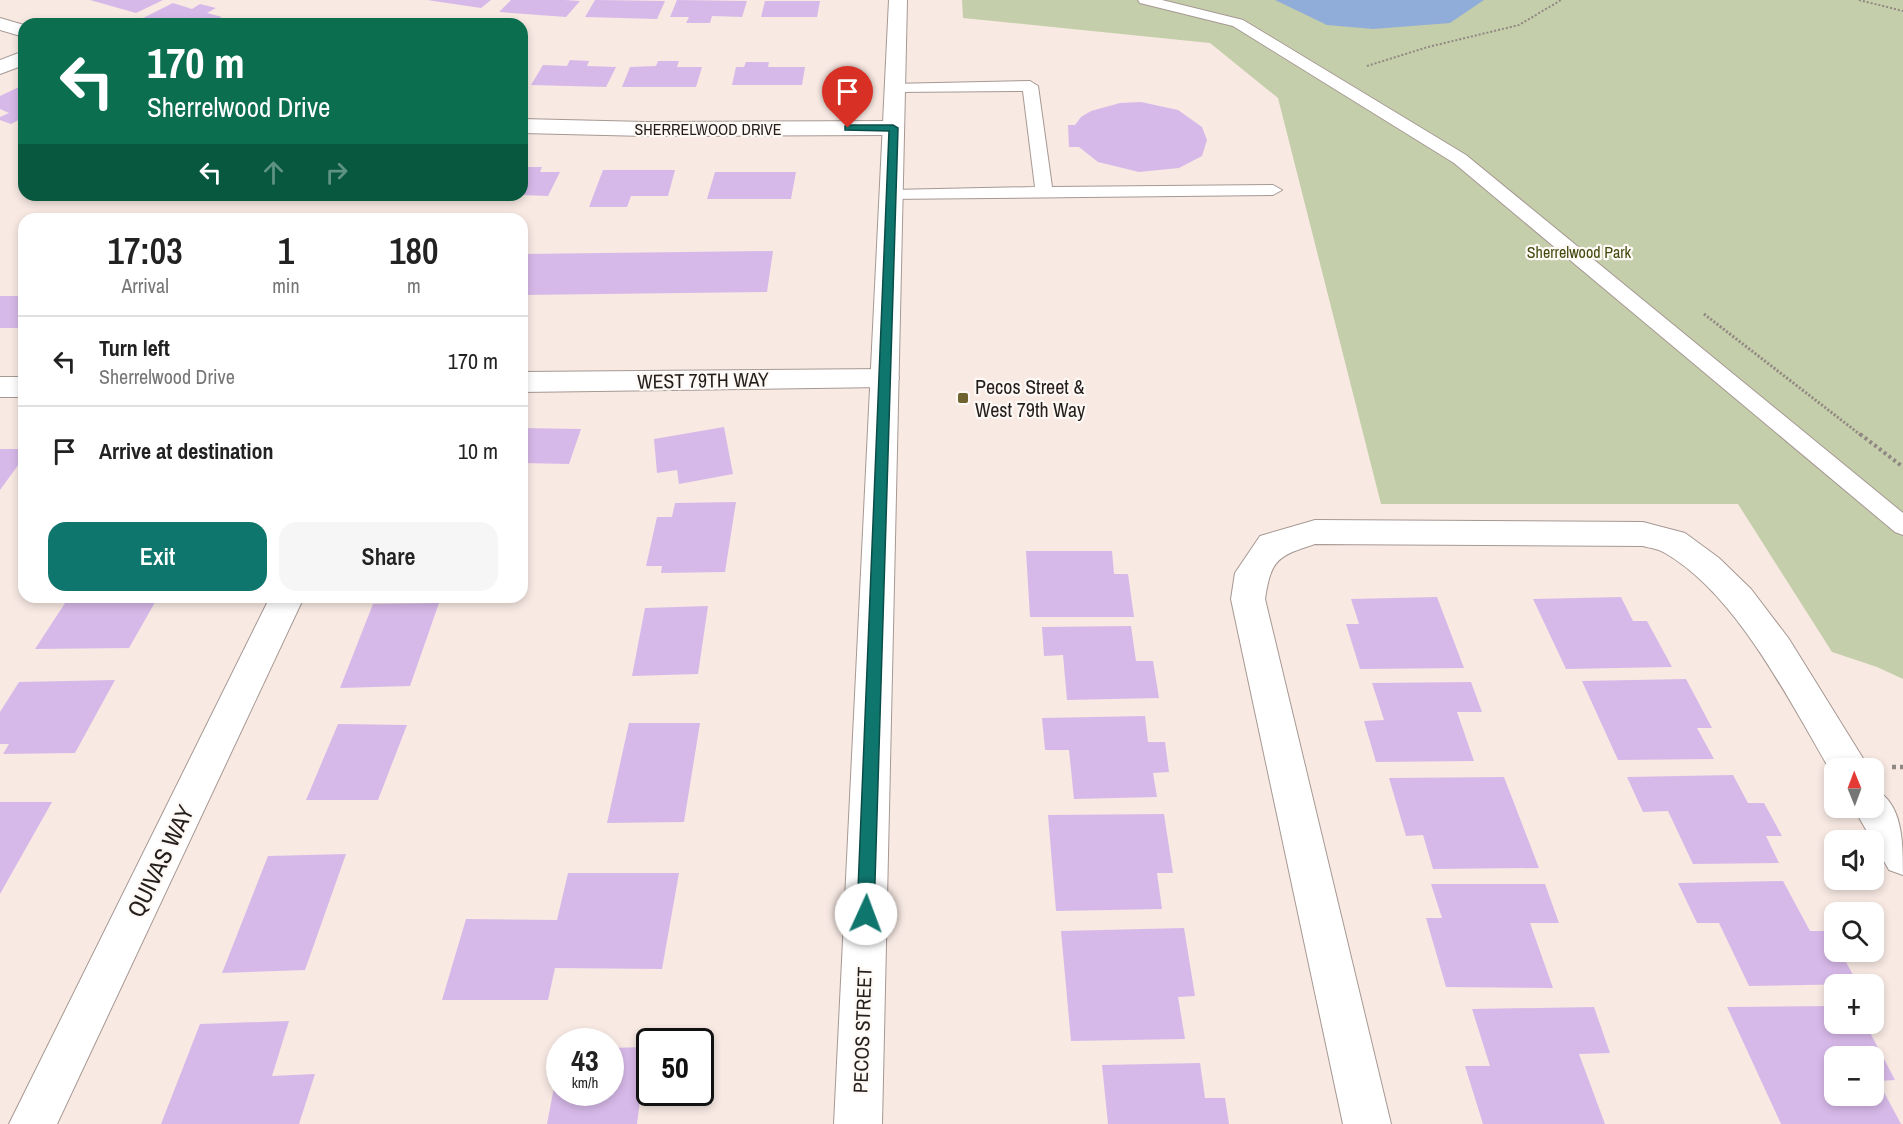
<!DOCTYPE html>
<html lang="en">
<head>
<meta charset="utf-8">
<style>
  :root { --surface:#fff; --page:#f6f6f6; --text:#222; --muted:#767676; --line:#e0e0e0; --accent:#0f766e }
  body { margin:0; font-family:"Archivo Narrow",sans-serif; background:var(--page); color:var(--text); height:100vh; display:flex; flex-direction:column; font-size:22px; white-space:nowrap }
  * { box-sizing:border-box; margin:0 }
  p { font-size:20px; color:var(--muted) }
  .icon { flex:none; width:33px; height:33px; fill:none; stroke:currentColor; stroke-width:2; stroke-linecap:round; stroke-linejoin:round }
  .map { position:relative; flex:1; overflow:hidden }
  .side { position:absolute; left:18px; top:213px; width:510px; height:390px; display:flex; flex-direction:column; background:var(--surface); border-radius:18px; box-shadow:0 3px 9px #0003 }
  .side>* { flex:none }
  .hud { position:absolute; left:18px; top:18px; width:510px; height:183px; border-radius:18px; box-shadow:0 3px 9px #0003; background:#0b6e4f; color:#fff; overflow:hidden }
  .needle { width:39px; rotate:359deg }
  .controls { position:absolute; left:1824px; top:758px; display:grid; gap:12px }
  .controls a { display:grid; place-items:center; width:60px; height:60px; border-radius:12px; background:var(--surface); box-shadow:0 3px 9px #0003; font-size:30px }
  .speed { position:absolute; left:546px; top:1028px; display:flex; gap:12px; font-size:30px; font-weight:700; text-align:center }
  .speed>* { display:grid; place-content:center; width:78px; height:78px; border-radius:50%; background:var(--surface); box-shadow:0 3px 9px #0003; line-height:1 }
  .speed small { font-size:15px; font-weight:400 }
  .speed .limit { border:3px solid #111; border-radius:9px; background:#fff; color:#111 }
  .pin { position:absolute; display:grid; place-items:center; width:51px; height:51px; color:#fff; margin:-62px -26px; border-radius:50% 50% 50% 0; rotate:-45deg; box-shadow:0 0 6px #0007 }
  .pin .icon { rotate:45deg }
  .me { position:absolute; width:66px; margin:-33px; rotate:2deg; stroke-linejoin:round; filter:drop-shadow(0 0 4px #0008) }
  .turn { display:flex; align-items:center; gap:21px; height:126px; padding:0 30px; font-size:27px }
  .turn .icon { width:78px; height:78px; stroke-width:2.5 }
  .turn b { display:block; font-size:42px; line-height:51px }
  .lanes { display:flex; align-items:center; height:57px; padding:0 30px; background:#0003; justify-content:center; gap:30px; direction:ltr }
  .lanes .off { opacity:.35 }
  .eta { display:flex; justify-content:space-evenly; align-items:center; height:102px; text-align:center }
  .eta b { font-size:36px; font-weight:600; line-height:42px }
  .button { display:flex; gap:12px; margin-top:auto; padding:12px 30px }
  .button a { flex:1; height:69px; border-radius:18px; background:var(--accent); color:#fff; font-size:24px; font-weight:600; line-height:69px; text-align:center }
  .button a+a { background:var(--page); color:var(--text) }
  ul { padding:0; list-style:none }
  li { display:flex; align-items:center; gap:18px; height:90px; padding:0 30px; border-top:2px solid var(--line) }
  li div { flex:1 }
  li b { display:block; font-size:22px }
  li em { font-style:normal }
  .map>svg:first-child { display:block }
</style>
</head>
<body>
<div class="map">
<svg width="1903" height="1124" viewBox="0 0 1903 1124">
  <rect width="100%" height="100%" fill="#f8e9e3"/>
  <!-- green -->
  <path fill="#c5ceaa" d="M 962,0 L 1903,0 L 1903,679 L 1877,667 L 1832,652 L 1738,504 L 1381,504 L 1278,98 L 1210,43 L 963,18 Z"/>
  <!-- water -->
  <path fill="#90adda" d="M 1275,0 L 1484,0 L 1450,23 L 1373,29 L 1327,25 Z"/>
  <!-- building -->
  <path fill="#d7b9e9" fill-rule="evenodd" d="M 90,0 L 163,0 L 136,13 Z
    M 427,0 L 491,0 L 481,8 Z
    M 511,0 L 565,0 L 580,1 L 566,17 L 499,12 Z
    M 595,0 L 598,0 L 665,1 L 657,19 L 585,17 Z
    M 677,0 L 747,1 L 742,17 L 712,16 L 710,23 L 686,23 L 689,17 L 670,17 Z
    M 765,1 L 820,1 L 817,17 L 761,17 Z
    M 173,3 L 192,9 L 200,4 L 216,8 L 207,13 L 222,17 L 208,24 L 160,24 L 141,19 Z
    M 570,60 L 589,61 L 587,66 L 616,67 L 606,87 L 531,85 L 543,65 L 567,66 Z
    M 658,61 L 679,61 L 677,67 L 702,67 L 696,87 L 622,87 L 630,67 L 656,66 Z
    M 746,62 L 769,62 L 768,67 L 805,67 L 802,85 L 732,85 L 736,67 L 744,67 Z
    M 21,86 L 24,87 L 24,117 L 11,124 L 0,120 L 0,117 L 9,113 L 0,109 L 0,96 Z
    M 1141,102 L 1178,110 L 1202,127 L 1207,140 L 1202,156 L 1179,168 L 1139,172 L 1098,162 L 1079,147 L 1069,147 L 1068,125 L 1075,125 L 1081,117 L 1091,111 L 1120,103 Z
    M 522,167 L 542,167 L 540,172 L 560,172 L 548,196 L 522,195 Z
    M 603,170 L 675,170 L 668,196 L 631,196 L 627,207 L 589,207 Z
    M 715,172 L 796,172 L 791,199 L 707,199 Z
    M 773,251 L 767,292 L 522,295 L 522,254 Z
    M 0,296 L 24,296 L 24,328 L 0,328 Z
    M 724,427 L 733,474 L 679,484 L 677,470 L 657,473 L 654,439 Z
    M 522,428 L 581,429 L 569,464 L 522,463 Z
    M 0,449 L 24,449 L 24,457 L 0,490 Z
    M 736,502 L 725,572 L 661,573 L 662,566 L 646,566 L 657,517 L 672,517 L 675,503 Z
    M 1026,551 L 1112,551 L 1114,574 L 1128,574 L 1134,617 L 1030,617 Z
    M 69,597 L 158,597 L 129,648 L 35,649 Z
    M 1437,597 L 1464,668 L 1360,669 L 1346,624 L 1359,624 L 1351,599 Z
    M 1621,597 L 1633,621 L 1647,621 L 1672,667 L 1566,669 L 1533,599 Z
    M 439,603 L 410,686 L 340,688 L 373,604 Z
    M 708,606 L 698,674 L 632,676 L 645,608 Z
    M 1131,626 L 1136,661 L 1153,661 L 1159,698 L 1067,700 L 1063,655 L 1044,656 L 1042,627 Z
    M 1686,679 L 1712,728 L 1697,728 L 1714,759 L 1618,760 L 1582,681 Z
    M 115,680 L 75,753 L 3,754 L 9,744 L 0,744 L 0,712 L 19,682 Z
    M 1471,682 L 1482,712 L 1457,712 L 1474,761 L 1376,762 L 1364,721 L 1384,720 L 1372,683 Z
    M 1145,716 L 1148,742 L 1165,742 L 1169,772 L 1153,773 L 1157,797 L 1074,799 L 1069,750 L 1045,750 L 1042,718 Z
    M 629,723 L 700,723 L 684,822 L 607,823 Z
    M 338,724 L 407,725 L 378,800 L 306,800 Z
    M 1733,775 L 1748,803 L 1764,803 L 1782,836 L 1766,836 L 1779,863 L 1693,864 L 1668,811 L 1643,812 L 1627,777 Z
    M 1504,777 L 1539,868 L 1433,869 L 1423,835 L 1406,836 L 1389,778 Z
    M 0,802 L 52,802 L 0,894 Z
    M 1164,814 L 1173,873 L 1157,873 L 1162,909 L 1056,911 L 1048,815 Z
    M 346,854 L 305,970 L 222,973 L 268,856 Z
    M 568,873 L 679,873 L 662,969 L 555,968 L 548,1000 L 442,1000 L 466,919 L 557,920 Z
    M 1783,881 L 1810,931 L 1829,931 L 1834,940 L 1834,951 L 1840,951 L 1858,984 L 1749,986 L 1719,923 L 1697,923 L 1678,883 Z
    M 1431,884 L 1545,884 L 1559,923 L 1530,923 L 1553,988 L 1446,987 L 1426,918 L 1442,918 Z
    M 1184,928 L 1195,996 L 1178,997 L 1185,1039 L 1071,1041 L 1061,931 Z
    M 1834,1006 L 1834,1023 L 1865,1023 L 1895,1080 L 1878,1081 L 1901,1124 L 1781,1124 L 1727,1007 ZM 1834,1056 L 1874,1056 L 1874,1095 L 1834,1095 Z
    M 1594,1007 L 1610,1053 L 1579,1054 L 1605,1124 L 1483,1124 L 1465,1066 L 1490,1066 L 1472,1009 Z
    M 289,1021 L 272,1076 L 315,1074 L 299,1124 L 161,1124 L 200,1024 Z
    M 647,1047 L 637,1124 L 547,1124 L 558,1066 L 560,1092 L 610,1092 L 610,1048 Z
    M 1200,1063 L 1205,1098 L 1225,1098 L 1229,1124 L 1108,1124 L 1102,1065 Z"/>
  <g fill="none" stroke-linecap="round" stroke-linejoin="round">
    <!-- service casing -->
    <g stroke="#a69893" stroke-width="2">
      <path id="service" d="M 1138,0 L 1162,0 L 1243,20 L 1466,155 L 1903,513 L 1903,535 L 1895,532 L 1454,163 L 1233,26 L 1140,3 Z
        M 1030,81 L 1038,86 L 1052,187 L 1273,185 L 1282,190 L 1273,195 L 885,199 L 882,195 L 891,190 L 1035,187 L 1023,91 L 895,92 L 887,87 L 890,84 Z"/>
    </g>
    <!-- minor casing -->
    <g stroke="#a69893" stroke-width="2">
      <path id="minor" d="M 0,18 L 24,25 L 24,37 L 0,30 Z
        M 24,51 L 24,65 L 0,74 L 0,60 Z
        M 522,119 L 646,122 L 893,121 L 901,123 L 904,128 L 901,133 L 893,135 L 646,136 L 522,133 Z
        M 885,369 L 895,371 L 899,378 L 895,385 L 885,387 L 522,392 L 522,372 Z
        M 0,377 L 24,377 L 24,397 L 0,397 Z
        M 1315,520 L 1643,522 L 1685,533 L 1719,558 L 1751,589 L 1789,639 L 1869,768 L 1834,768 L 1834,777 C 1792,706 1738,595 1665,553 C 1659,549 1650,548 1643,546 L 1315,544 C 1278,556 1271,559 1265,599 L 1391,1124 L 1343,1124 L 1231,599 L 1235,573 L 1260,536 Z
        M 270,597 L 304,597 L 57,1124 L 9,1124 Z
        M 1874,789 C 1903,803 1903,842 1903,875 L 1889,870 L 1853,807 L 1874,807 Z"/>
    </g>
    <!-- secondary casing -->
    <g stroke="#a69893" stroke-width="2">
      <path id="secondary" d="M 889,0 L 907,0 L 882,1124 L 834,1124 Z"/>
    </g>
    <!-- path-far3 -->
    <path stroke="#918783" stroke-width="2" stroke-dasharray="2 2" stroke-linecap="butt" d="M 1859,0 L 1903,11
      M 1367,66 L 1428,47 L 1519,25 L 1561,0"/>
    <!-- path-far2 -->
    <path stroke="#918783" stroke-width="3" stroke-dasharray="2 2" stroke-linecap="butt" d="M 1704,314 L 1862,436"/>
    <!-- path-far1 -->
    <path stroke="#918783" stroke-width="4" stroke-dasharray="3 3" stroke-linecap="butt" d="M 1860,434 L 1903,467"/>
    <!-- path -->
    <path stroke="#918783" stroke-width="4.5" stroke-dasharray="4 4" stroke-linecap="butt" d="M 1892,767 L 1903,767"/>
    <!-- service -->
    <use href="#service" fill="#fff" fill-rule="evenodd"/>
    <!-- minor -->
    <use href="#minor" fill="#fff" fill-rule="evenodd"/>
    <!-- secondary -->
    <use href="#secondary" fill="#fff" fill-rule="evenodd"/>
  </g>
  <!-- route -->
  <path fill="#0f766e" stroke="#0a4d48" stroke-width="1.5" d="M 848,125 L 893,125 L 898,128 L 874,914 L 872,920 L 866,923 L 860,920 L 857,914 L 889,131 L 845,130 L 845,126 Z"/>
  <!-- markers -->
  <rect fill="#6f6330" stroke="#fff9f6" stroke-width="2" x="957" y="392" width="12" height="12" rx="3"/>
  <g text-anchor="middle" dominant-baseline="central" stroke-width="4.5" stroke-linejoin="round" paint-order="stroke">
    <!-- far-street labels -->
    <g font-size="16" fill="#241f1d" stroke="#fff9f6">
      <text x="708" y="129">SHERRELWOOD DRIVE</text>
    </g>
    <!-- far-park labels -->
    <g font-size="16" fill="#404b0f" stroke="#fff9f6">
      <text x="1579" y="252">Sherrelwood Park</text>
    </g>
    <!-- street labels -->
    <g font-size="20" fill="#241f1d" stroke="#fff9f6">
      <text transform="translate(703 380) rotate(-1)">WEST 79TH WAY</text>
      <text transform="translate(862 1030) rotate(-88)">PECOS STREET</text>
    </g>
    <!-- poi labels -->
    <g font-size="20" fill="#241f1d" stroke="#fff9f6" text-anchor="start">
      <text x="975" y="386">Pecos Street &amp;<tspan x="975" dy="23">West 79th Way</tspan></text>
    </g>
    <!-- near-street labels -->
    <g font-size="24" fill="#241f1d" stroke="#fff9f6">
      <text transform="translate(160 861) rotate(-64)">QUIVAS WAY</text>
    </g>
  </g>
</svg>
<div class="controls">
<a><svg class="needle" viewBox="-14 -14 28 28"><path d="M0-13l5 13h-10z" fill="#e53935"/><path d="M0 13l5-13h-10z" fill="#767676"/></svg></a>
<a><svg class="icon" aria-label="sound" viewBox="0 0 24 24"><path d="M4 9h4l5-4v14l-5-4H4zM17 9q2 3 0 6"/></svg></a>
<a><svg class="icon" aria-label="search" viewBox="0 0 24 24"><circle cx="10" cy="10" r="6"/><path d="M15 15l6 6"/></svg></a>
<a>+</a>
<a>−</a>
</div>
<div class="speed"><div>43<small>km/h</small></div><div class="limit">50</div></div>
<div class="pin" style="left:848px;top:128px;background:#d93025"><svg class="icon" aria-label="arrive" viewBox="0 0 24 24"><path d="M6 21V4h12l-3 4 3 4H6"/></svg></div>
<svg class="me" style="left:866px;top:914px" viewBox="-20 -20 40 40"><circle r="19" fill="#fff"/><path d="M0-13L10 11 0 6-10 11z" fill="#0f766e"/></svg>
<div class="hud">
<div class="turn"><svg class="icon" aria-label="left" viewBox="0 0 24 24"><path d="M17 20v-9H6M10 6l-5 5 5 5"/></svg><div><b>170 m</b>Sherrelwood Drive</div></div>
<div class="lanes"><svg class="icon" aria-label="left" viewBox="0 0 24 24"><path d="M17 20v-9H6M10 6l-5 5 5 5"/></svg><svg class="icon off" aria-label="ahead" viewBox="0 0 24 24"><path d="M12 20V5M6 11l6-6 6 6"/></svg><svg class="icon off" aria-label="right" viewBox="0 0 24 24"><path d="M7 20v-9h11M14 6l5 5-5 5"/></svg></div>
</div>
<section class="side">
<div class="eta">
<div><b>17:03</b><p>Arrival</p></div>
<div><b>1</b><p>min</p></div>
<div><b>180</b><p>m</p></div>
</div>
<ul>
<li><svg class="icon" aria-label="left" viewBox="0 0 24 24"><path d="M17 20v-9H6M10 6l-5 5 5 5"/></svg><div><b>Turn left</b><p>Sherrelwood Drive</p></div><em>170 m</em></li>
<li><svg class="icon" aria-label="arrive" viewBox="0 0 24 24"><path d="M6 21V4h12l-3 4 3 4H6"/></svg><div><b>Arrive at destination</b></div><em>10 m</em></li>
</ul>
<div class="button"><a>Exit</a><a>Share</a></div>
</section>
</div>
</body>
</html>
